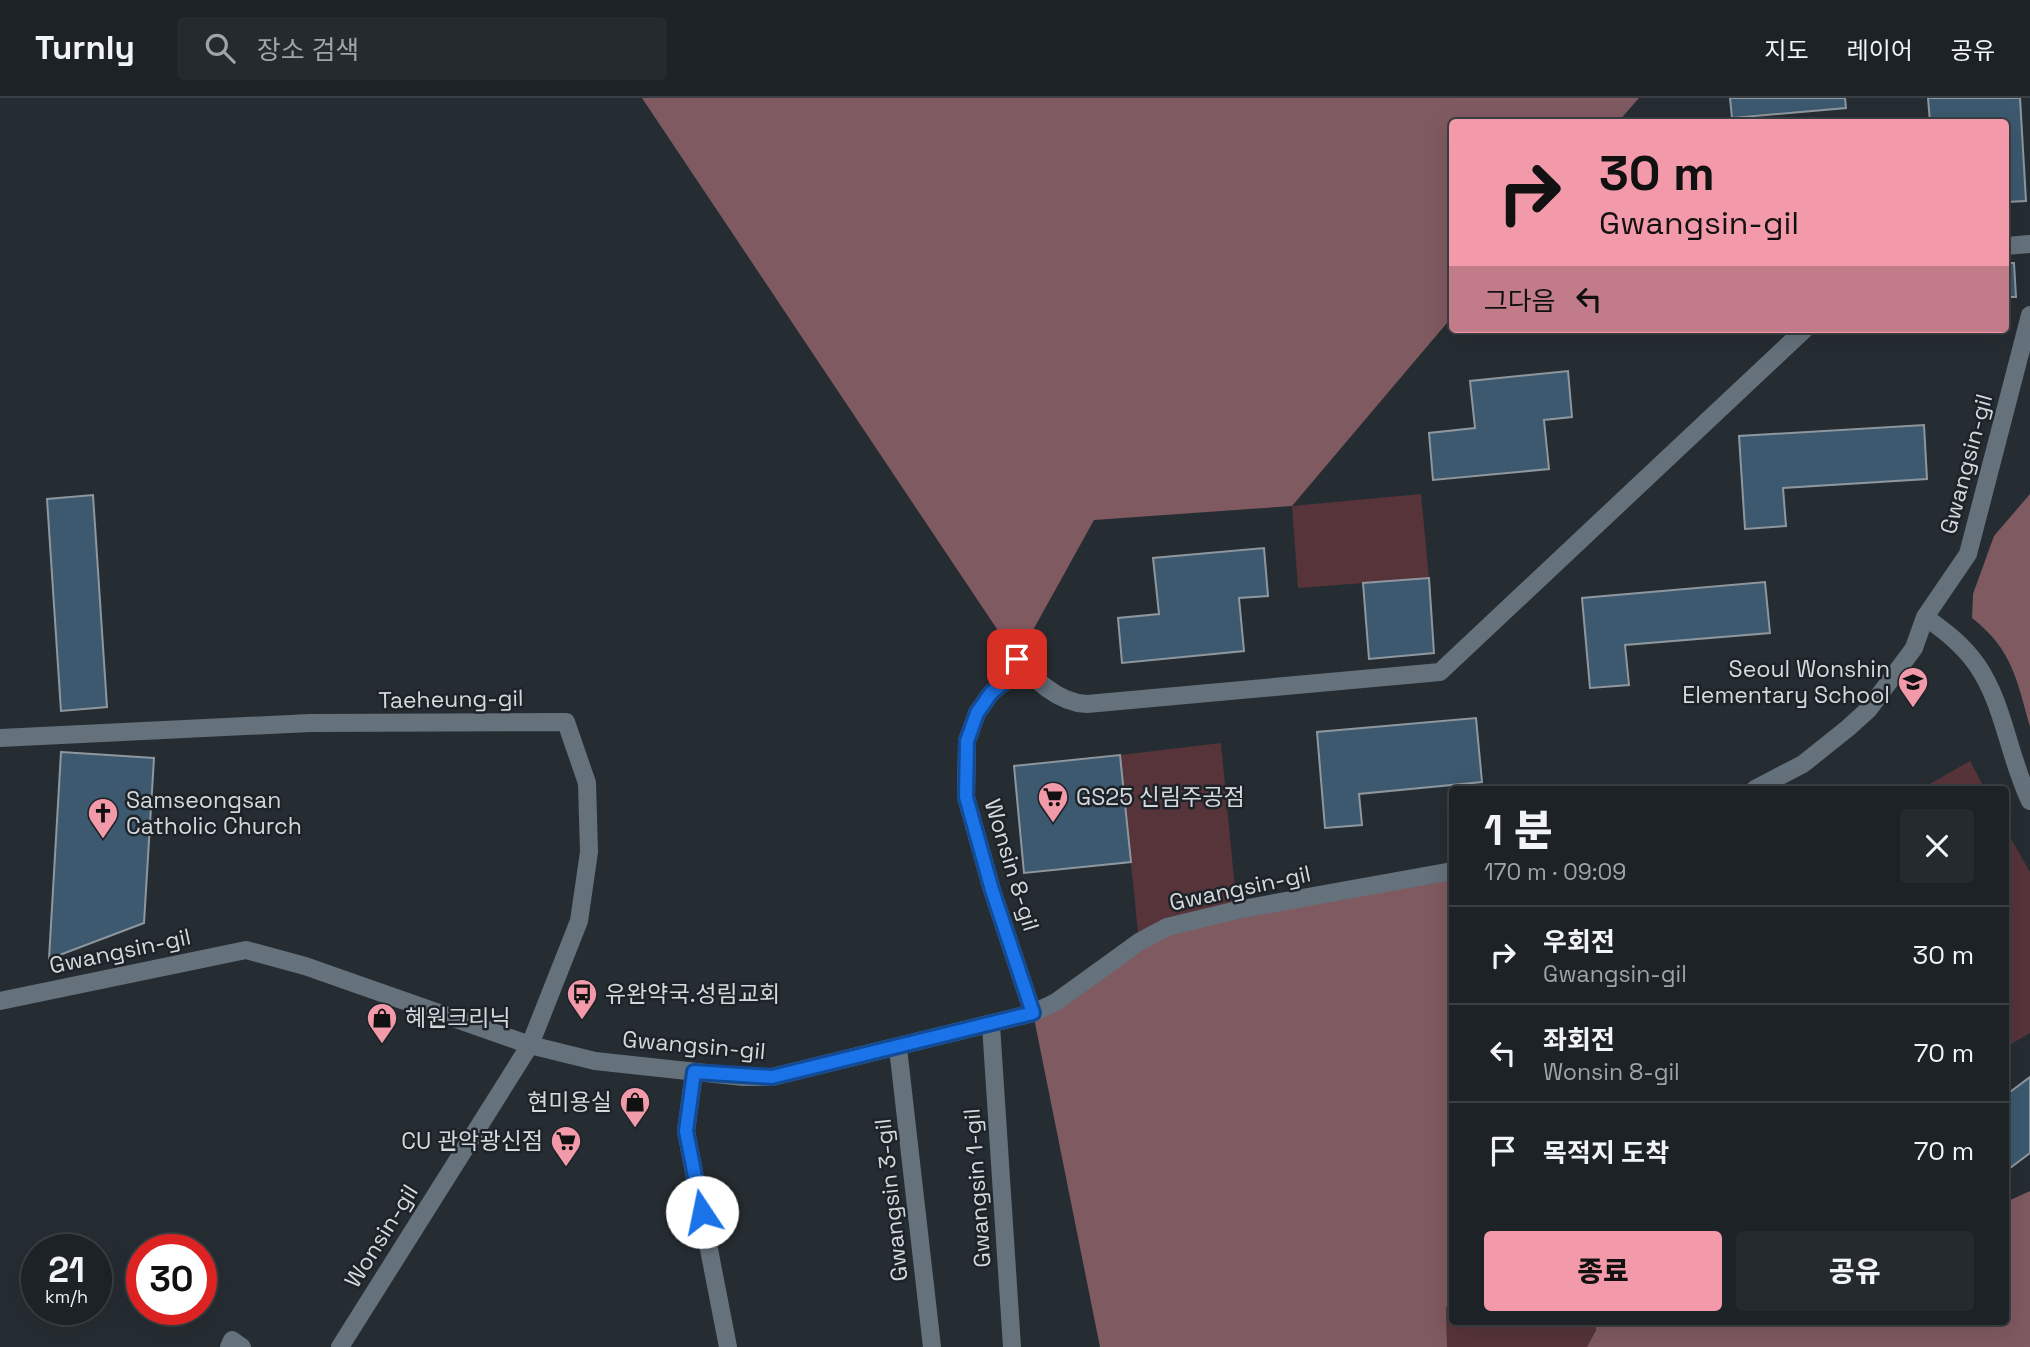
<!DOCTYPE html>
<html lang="ko">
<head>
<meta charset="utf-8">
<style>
  :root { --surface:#1c2226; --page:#252a2e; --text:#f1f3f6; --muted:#a0a4a7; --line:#3a3f43; --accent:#f39aaa }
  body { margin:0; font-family:"Space Grotesk","Noto Sans KR",sans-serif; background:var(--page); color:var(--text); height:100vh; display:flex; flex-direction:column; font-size:26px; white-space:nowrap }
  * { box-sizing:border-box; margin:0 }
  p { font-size:23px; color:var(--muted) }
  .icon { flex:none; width:38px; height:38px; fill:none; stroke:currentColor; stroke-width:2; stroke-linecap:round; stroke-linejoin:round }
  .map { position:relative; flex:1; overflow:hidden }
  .drawer { position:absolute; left:1449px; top:688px; width:560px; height:539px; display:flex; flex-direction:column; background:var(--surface); border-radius:7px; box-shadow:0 7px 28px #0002,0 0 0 2px var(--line) }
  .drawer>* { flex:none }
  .banner { position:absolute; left:1449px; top:21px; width:560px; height:214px; border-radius:7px; box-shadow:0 7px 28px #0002,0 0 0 2px var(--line); background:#f39aaa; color:#111; overflow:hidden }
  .speed { position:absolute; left:21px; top:1136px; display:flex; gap:14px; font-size:35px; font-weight:700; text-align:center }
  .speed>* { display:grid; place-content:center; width:91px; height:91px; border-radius:50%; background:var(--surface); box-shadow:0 7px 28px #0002,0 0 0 2px var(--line); line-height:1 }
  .speed small { font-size:18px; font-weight:400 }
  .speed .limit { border:10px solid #d22; background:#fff; color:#111 }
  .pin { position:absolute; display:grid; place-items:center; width:60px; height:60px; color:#fff; margin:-30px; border-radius:14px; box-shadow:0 4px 10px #0006 }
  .me { position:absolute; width:77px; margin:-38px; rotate:349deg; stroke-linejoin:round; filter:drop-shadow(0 0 5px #0008) }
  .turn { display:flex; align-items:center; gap:24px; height:147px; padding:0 35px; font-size:32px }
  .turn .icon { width:91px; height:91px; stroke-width:2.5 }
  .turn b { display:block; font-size:49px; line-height:60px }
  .then { display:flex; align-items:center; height:66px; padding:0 35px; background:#0003; gap:14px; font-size:26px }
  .round { display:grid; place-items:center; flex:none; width:74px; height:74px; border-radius:7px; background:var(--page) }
  .head { display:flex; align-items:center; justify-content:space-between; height:119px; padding:0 35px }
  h1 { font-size:42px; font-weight:800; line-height:52px }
  .action { display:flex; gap:14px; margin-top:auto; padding:14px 35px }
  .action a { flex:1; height:80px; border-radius:7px; background:var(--accent); color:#111; font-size:28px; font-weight:800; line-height:80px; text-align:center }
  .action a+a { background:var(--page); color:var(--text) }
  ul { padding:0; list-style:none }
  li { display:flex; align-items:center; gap:21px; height:98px; padding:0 35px; border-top:2px solid var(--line) }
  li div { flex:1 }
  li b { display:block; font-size:26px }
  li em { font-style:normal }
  header { display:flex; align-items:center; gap:42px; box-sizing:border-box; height:98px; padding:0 35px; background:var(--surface); border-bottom:2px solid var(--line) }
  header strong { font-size:33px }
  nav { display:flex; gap:38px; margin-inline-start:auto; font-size:24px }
  .search { width:490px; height:63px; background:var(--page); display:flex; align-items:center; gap:18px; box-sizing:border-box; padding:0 24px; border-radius:7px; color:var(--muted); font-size:26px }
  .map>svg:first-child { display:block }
</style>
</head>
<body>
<header>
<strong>Turnly</strong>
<div class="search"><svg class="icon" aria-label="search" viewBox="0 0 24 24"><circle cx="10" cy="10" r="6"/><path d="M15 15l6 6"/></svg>장소 검색</div>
<nav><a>지도</a><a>레이어</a><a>공유</a></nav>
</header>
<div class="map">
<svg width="2030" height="1249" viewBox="0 0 2030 1249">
  <rect width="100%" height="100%" fill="#262d32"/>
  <!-- green -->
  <path fill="#56343a" d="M 1421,396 L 1429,480 L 1298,490 L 1292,408 Z
    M 1221,645 L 1237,812 L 1139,844 L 1120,657 Z
    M 1970,663 L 1985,691 L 1921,691 Z
    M 2006,732 L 2030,774 L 2030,935 L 2006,949 Z
    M 1452,1198 L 1452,1223 L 1595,1223 L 1596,1231 L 1587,1249 L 1447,1249 L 1446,1210 Z"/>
  <!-- forest -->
  <path fill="#7f5a60" d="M 642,0 L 1639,0 L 1618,24 L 1452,24 L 1452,219 L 1292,408 L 1094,422 L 1017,561 Z
    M 2030,396 L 2030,629 C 2017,582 2012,551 1972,520 L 1973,496 L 1994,438 Z
    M 1452,773 L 1452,1198 L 1446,1210 L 1447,1249 L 1100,1249 L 1033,915 L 1167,829 Z
    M 2030,1093 L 2030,1249 L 1587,1249 L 1596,1232 L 1595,1223 L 2006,1223 L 2006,1104 Z"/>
  <!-- building -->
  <path fill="#3c596f" stroke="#8f979e" stroke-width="2" d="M 1730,0 L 1845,0 L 1846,10 L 1732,20 Z
    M 1928,0 L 2020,0 L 2026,103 L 2006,104 L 2006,24 L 1930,24 Z
    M 2006,165 L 2014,165 L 2016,199 L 2006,199 Z
    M 1568,273 L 1572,319 L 1544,322 L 1549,371 L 1433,382 L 1429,335 L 1475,330 L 1470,283 Z
    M 1924,327 L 1927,381 L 1783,390 L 1786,428 L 1745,431 L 1739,338 Z
    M 93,397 L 107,609 L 61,613 L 47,401 Z
    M 1264,450 L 1268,498 L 1239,500 L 1244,553 L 1122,565 L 1118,520 L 1159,516 L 1153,460 Z
    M 1429,480 L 1434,555 L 1369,561 L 1363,485 Z
    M 1765,484 L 1770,535 L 1625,547 L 1629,587 L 1590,590 L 1582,500 Z
    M 1476,620 L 1482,684 L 1359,696 L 1362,727 L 1325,730 L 1317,634 Z
    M 61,654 L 154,660 L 144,825 L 49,861 Z
    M 1120,657 L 1131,764 L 1024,775 L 1014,668 Z
    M 2030,979 L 2030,1055 L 2006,1073 L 2006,997 Z"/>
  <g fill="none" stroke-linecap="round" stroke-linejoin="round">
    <!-- minor -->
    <path stroke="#65727c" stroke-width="18" d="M 2006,148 L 2030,146
      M 1925,519 C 1945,533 1963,547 1977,567 C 2004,606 2009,660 2030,703
      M 0,640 L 310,625 L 566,624 L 587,685 L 589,754 L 579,823 L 530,947 L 340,1249
      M 1755,691 L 1803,666 L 1848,630 L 1869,611 L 1914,550 L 1925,519 L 1968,456 L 2030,217
      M 0,903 L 246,852 L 305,868 L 530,947 L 595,963 L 743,979 L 772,979 L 1033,915 L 1056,904 L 1139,844 L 1167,829 L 1237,812 L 1452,773
      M 1033,915 L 992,792 L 966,699 L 967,643 L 977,615 L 991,595 L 1006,583 L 1017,561 C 1034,581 1058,605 1087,606 L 1440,574 L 1805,231
      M 991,927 L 1012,1249
      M 898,950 L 932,1249
      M 694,974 L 686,1033 L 728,1249
      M 229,1249 L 232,1242 L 242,1249"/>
  </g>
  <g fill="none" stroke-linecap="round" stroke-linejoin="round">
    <!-- route casing -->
    <g stroke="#114b97" stroke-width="18">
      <path id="route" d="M 702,1114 L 686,1033 L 694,974 L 772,979 L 1033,915 L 992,792 L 966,699 L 967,643 L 977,615 L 991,595 L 1006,583 L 1017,561"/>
    </g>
    <!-- route -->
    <use href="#route" stroke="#1a73e8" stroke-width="12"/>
  </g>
  <!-- icons -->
  <defs>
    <g id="school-pin" transform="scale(1.575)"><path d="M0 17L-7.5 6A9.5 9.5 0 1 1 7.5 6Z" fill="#f39aaa" stroke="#1d2328"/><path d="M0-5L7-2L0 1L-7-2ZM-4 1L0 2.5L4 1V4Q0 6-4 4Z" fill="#111"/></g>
    <g id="supermarket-pin" transform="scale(1.575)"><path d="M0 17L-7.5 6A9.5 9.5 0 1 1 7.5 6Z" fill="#f39aaa" stroke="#1d2328"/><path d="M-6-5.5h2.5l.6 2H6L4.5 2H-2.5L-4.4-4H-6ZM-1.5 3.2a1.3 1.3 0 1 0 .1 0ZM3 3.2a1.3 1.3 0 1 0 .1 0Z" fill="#111"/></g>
    <g id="church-pin" transform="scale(1.575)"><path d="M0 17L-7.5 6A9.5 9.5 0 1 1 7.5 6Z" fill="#f39aaa" stroke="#1d2328"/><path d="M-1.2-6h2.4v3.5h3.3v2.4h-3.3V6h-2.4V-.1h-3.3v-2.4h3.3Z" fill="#111"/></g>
    <g id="bus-pin" transform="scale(1.575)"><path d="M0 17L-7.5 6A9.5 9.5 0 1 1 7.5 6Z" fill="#f39aaa" stroke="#1d2328"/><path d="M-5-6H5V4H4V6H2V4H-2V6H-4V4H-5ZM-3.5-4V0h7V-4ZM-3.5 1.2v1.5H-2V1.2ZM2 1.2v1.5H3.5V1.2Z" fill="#111"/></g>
    <g id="shop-pin" transform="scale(1.575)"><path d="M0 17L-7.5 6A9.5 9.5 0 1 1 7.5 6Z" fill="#f39aaa" stroke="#1d2328"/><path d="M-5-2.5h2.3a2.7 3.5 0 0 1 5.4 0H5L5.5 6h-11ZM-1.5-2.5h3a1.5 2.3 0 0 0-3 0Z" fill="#111"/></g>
  </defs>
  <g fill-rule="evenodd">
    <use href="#school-pin" x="1913" y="584"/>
    <use href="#supermarket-pin" x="1053" y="699"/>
    <use href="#church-pin" x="103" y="715"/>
    <use href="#bus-pin" x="582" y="896"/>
    <use href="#shop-pin" x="382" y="920"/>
    <use href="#shop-pin" x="635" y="1004"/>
    <use href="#supermarket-pin" x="566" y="1043"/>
  </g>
  <g text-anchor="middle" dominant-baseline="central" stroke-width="5" stroke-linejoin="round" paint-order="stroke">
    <!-- street labels -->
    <g font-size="23" fill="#d5d9dd" stroke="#1d2328">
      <text transform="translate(1966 366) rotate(-75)">Gwangsin-gil</text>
      <text transform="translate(451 601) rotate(-1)">Taeheung-gil</text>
      <text transform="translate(1012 767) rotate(73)">Wonsin 8-gil</text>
      <text transform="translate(1240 790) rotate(-12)">Gwangsin-gil</text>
      <text transform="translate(120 853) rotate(-12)">Gwangsin-gil</text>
      <text transform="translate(694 947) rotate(5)">Gwangsin-gil</text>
      <text transform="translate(977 1090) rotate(-94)">Gwangsin 1-gil</text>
      <text transform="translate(891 1102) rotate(-96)">Gwangsin 3-gil</text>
      <text transform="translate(381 1138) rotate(-58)">Wonsin-gil</text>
    </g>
    <!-- poi labels -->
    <g font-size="23" fill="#d5d9dd" stroke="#1d2328" text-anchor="start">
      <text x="1890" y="571" text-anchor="end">Seoul Wonshin<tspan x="1890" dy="26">Elementary School</tspan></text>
      <text x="1076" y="699">GS25 신림주공점</text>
      <text x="126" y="702">Samseongsan<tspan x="126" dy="26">Catholic Church</tspan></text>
      <text x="605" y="896">유완약국.성림교회</text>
      <text x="405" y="920">혜원크리닉</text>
      <text x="612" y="1004" text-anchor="end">현미용실</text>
      <text x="543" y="1043" text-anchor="end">CU 관악광신점</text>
    </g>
  </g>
</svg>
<div class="speed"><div>21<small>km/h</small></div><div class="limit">30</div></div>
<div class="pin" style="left:1017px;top:561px;background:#d93025"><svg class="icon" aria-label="arrive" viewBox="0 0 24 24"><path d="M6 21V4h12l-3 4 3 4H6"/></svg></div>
<svg class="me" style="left:702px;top:1114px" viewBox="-20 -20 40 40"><circle r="19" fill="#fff"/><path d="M0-13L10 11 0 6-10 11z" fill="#1a73e8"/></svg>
<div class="banner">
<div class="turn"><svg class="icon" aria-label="right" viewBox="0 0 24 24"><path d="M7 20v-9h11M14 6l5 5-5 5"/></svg><div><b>30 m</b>Gwangsin-gil</div></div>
<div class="then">그다음<svg class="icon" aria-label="left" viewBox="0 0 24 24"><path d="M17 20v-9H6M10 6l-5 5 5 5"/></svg></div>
</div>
<section class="drawer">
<div class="head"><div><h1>1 분</h1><p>170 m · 09:09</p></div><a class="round"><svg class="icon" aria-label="close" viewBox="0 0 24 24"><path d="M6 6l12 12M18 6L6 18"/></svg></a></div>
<ul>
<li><svg class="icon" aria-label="right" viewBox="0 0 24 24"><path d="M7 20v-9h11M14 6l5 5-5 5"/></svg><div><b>우회전</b><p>Gwangsin-gil</p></div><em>30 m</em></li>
<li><svg class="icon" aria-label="left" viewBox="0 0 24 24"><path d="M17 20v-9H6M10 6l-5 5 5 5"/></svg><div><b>좌회전</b><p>Wonsin 8-gil</p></div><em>70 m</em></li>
<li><svg class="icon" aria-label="arrive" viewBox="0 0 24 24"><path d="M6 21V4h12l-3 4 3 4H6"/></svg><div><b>목적지 도착</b></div><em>70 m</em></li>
</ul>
<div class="action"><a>종료</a><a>공유</a></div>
</section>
</div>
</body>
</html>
